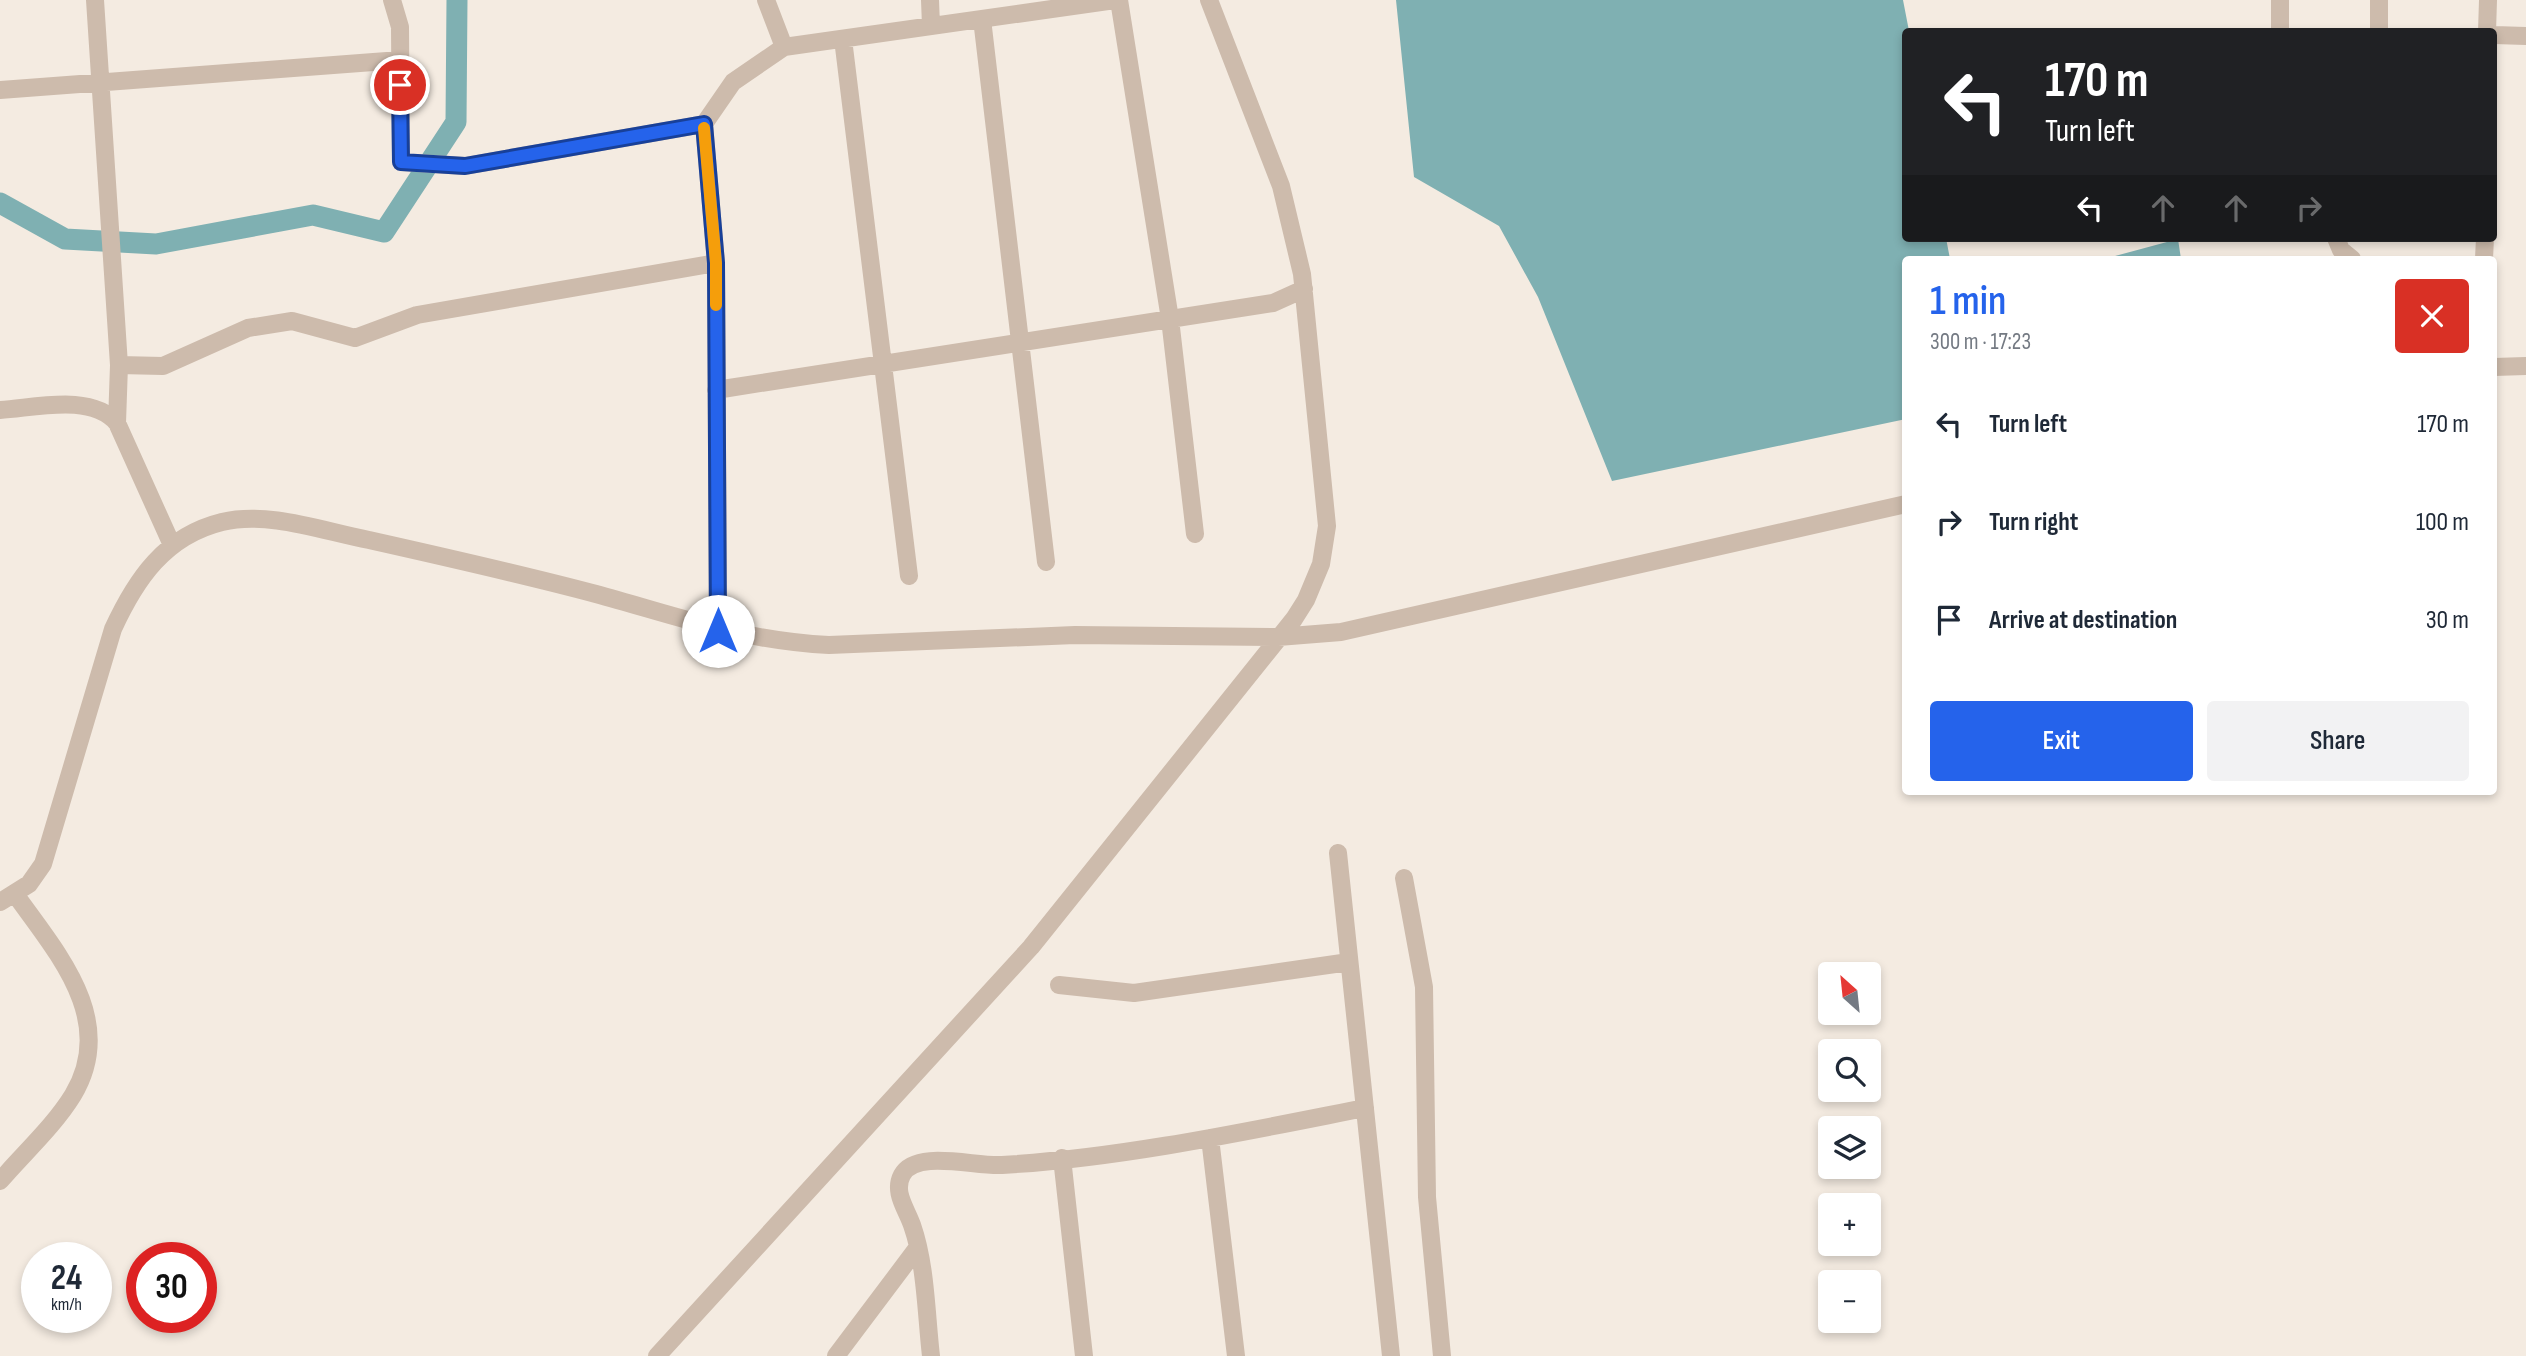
<!DOCTYPE html>
<html lang="en">
<head>
<meta charset="utf-8">
<style>
  :root { --surface:#fff; --page:#f2f2f3; --text:#1f2937; --muted:#747a83; --accent:#2563eb }
  body { margin:0; font-family:"Sofia Sans Condensed",sans-serif; background:var(--page); color:var(--text); height:100vh; display:flex; flex-direction:column; font-size:26px; white-space:nowrap }
  * { box-sizing:border-box; margin:0 }
  p { font-size:23px; color:var(--muted) }
  .icon { flex:none; width:38px; height:38px; fill:none; stroke:currentColor; stroke-width:2; stroke-linecap:round; stroke-linejoin:round }
  .map { position:relative; flex:1; overflow:hidden }
  .sheet { position:absolute; left:1902px; top:256px; width:595px; height:539px; display:flex; flex-direction:column; background:var(--surface); border-radius:7px; box-shadow:0 4px 10px #0003 }
  .sheet>* { flex:none }
  .hud { position:absolute; left:1902px; top:28px; width:595px; height:214px; border-radius:7px; box-shadow:0 4px 10px #0003; background:#202124; color:#fff; overflow:hidden }
  .needle { width:46px; rotate:333deg }
  .buttons { position:absolute; left:1818px; top:962px; display:grid; gap:14px }
  .buttons a { display:grid; place-items:center; width:63px; height:63px; border-radius:7px; background:var(--surface); box-shadow:0 4px 10px #0003; font-size:35px }
  .speed { position:absolute; left:21px; top:1242px; display:flex; gap:14px; font-size:35px; font-weight:700; text-align:center }
  .speed>* { display:grid; place-content:center; width:91px; height:91px; border-radius:50%; background:var(--surface); box-shadow:0 4px 10px #0003; line-height:1 }
  .speed small { font-size:18px; font-weight:400 }
  .speed .limit { border:10px solid #d22; background:#fff; color:#111 }
  .pin { position:absolute; display:grid; place-items:center; width:60px; height:60px; color:#fff; margin:-30px; border:4px solid #fff; border-radius:50%; box-shadow:0 2px 7px #0007 }
  .me { position:absolute; width:77px; margin:-38px; rotate:0deg; stroke-linejoin:round; filter:drop-shadow(0 0 5px #0008) }
  .turn { display:flex; align-items:center; gap:24px; height:147px; padding:0 28px; font-size:32px }
  .turn .icon { width:91px; height:91px; stroke-width:2.5 }
  .turn b { display:block; font-size:49px; line-height:60px }
  .lanes { display:flex; align-items:center; height:66px; padding:0 28px; background:#0003; justify-content:center; gap:35px; direction:ltr }
  .lanes .off { opacity:.35 }
  .round { display:grid; place-items:center; flex:none; width:74px; height:74px; border-radius:7px; background:var(--page) }
  .head { display:flex; align-items:center; justify-content:space-between; height:119px; padding:0 28px }
  h1 { font-size:42px; font-weight:600; line-height:52px; color:var(--accent) }
  .primary-button { display:flex; gap:14px; margin-top:auto; padding:14px 28px }
  .primary-button a { flex:1; height:80px; border-radius:7px; background:var(--accent); color:#fff; font-size:28px; font-weight:600; line-height:80px; text-align:center }
  .primary-button a+a { background:var(--page); color:var(--text) }
  ul { padding:0; list-style:none }
  li { display:flex; align-items:center; gap:21px; height:98px; padding:0 28px }
  li div { flex:1 }
  li b { display:block; font-size:26px }
  li em { font-style:normal }
  .map>svg:first-child { display:block }
</style>
</head>
<body>
<div class="map">
<svg width="2526" height="1356" viewBox="0 0 2526 1356">
  <rect width="100%" height="100%" fill="#f4ebe1"/>
  <!-- water -->
  <path fill="#7fb0b2" d="M 1396,0 L 1903,0 L 1909,31 L 1906,32 L 1906,238 L 1946,238 L 1950,259 L 1906,259 L 1906,419 L 1612,481 L 1538,297 L 1499,226 L 1414,177 Z
    M 2178,239 L 2181,259 L 2104,259 Z"/>
  <g fill="none" stroke-linecap="round" stroke-linejoin="round">
    <!-- canal -->
    <path stroke="#7fb0b2" stroke-width="21" d="M 0,203 L 65,239 L 156,244 L 313,215 L 384,232 L 456,122 L 457,0"/>
    <!-- minor -->
    <path stroke="#cdbbac" stroke-width="18" d="M 95,0 L 119,365 L 117,423
      M 392,0 L 400,27 L 401,162 L 465,166 L 704,124 L 716,263 L 718,630
      M 766,0 L 784,47
      M 930,0 L 931,26
      M 1119,0 L 1170,319 L 1195,534
      M 982,19 L 1046,562
      M 2280,32 L 2280,0
      M 2379,32 L 2379,0
      M 2487,32 L 2488,0
      M 2494,35 L 2526,36
      M 843,39 L 909,576
      M 0,90 L 400,60
      M 704,124 L 733,82 L 784,47 L 1115,0
      M 2336,238 L 2341,250 L 2352,259
      M 2484,259 L 2485,238
      M 119,365 L 163,366 L 248,328 L 292,321 L 355,338 L 417,315 L 716,263
      M 2494,367 L 2526,366
      M 716,390 L 1273,303 L 1304,289
      M 0,410 C 35,408 91,393 117,423 L 172,545
      M 1338,853 L 1391,1356
      M 1404,878 L 1424,987 L 1427,1197 L 1442,1356
      M 0,902 L 29,884 L 43,864 L 113,629 C 136,579 165,536 222,522 C 269,511 322,531 369,540 C 445,557 521,574 596,594 C 677,616 743,641 829,645 L 1075,635 L 1278,637 L 1341,632 L 1906,504
      M 1059,985 L 1134,993 L 1349,962
      M 1210,1138 L 1236,1356
      M 1062,1158 L 1084,1356
      M 0,1181 C 24,1153 54,1126 73,1095 C 118,1020 57,953 15,894
      M 657,1356 L 1031,947 L 1294,619 L 1306,600 L 1321,564 L 1327,526 L 1302,274 L 1281,186 L 1209,0
      M 836,1356 L 918,1247
      M 931,1356 C 926,1313 926,1265 912,1225 C 906,1208 893,1192 902,1175 C 916,1149 975,1167 1002,1165 C 1122,1158 1248,1131 1365,1108"/>
  </g>
  <g fill="none" stroke-linecap="round" stroke-linejoin="round">
    <!-- route casing -->
    <g stroke="#184099" stroke-width="18">
      <path id="route" d="M 400,85 L 401,162 L 465,166 L 704,124 L 716,263 L 718,631"/>
    </g>
    <!-- route -->
    <use href="#route" stroke="#2563eb" stroke-width="12"/>
    <!-- slow -->
    <path stroke="#f59e0b" stroke-width="12" d="M 704,128 L 716,263 L 716,305"/>
  </g>
</svg>
<div class="buttons">
<a><svg class="needle" viewBox="-14 -14 28 28"><path d="M0-13l5 13h-10z" fill="#e53935"/><path d="M0 13l5-13h-10z" fill="#747a83"/></svg></a>
<a><svg class="icon" aria-label="search" viewBox="0 0 24 24"><circle cx="10" cy="10" r="6"/><path d="M15 15l6 6"/></svg></a>
<a><svg class="icon" aria-label="layers" viewBox="0 0 24 24"><path d="M12 4l9 5-9 5-9-5zM3 14l9 5 9-5"/></svg></a>
<a>+</a>
<a>−</a>
</div>
<div class="speed"><div>24<small>km/h</small></div><div class="limit">30</div></div>
<div class="pin" style="left:400px;top:85px;background:#d93025"><svg class="icon" aria-label="arrive" viewBox="0 0 24 24"><path d="M6 21V4h12l-3 4 3 4H6"/></svg></div>
<svg class="me" style="left:718px;top:631px" viewBox="-20 -20 40 40"><circle r="19" fill="#fff"/><path d="M0-13L10 11 0 6-10 11z" fill="#2563eb"/></svg>
<div class="hud">
<div class="turn"><svg class="icon" aria-label="left" viewBox="0 0 24 24"><path d="M17 20v-9H6M10 6l-5 5 5 5"/></svg><div><b>170 m</b>Turn left</div></div>
<div class="lanes"><svg class="icon" aria-label="left" viewBox="0 0 24 24"><path d="M17 20v-9H6M10 6l-5 5 5 5"/></svg><svg class="icon off" aria-label="ahead" viewBox="0 0 24 24"><path d="M12 20V5M6 11l6-6 6 6"/></svg><svg class="icon off" aria-label="ahead" viewBox="0 0 24 24"><path d="M12 20V5M6 11l6-6 6 6"/></svg><svg class="icon off" aria-label="right" viewBox="0 0 24 24"><path d="M7 20v-9h11M14 6l5 5-5 5"/></svg></div>
</div>
<section class="sheet">
<div class="head"><div><h1>1 min</h1><p>300 m · 17:23</p></div><a class="round" style="background:#d93025;color:#fff"><svg class="icon" aria-label="close" viewBox="0 0 24 24"><path d="M6 6l12 12M18 6L6 18"/></svg></a></div>
<ul>
<li><svg class="icon" aria-label="left" viewBox="0 0 24 24"><path d="M17 20v-9H6M10 6l-5 5 5 5"/></svg><div><b>Turn left</b></div><em>170 m</em></li>
<li><svg class="icon" aria-label="right" viewBox="0 0 24 24"><path d="M7 20v-9h11M14 6l5 5-5 5"/></svg><div><b>Turn right</b></div><em>100 m</em></li>
<li><svg class="icon" aria-label="arrive" viewBox="0 0 24 24"><path d="M6 21V4h12l-3 4 3 4H6"/></svg><div><b>Arrive at destination</b></div><em>30 m</em></li>
</ul>
<div class="primary-button"><a>Exit</a><a>Share</a></div>
</section>
</div>
</body>
</html>
